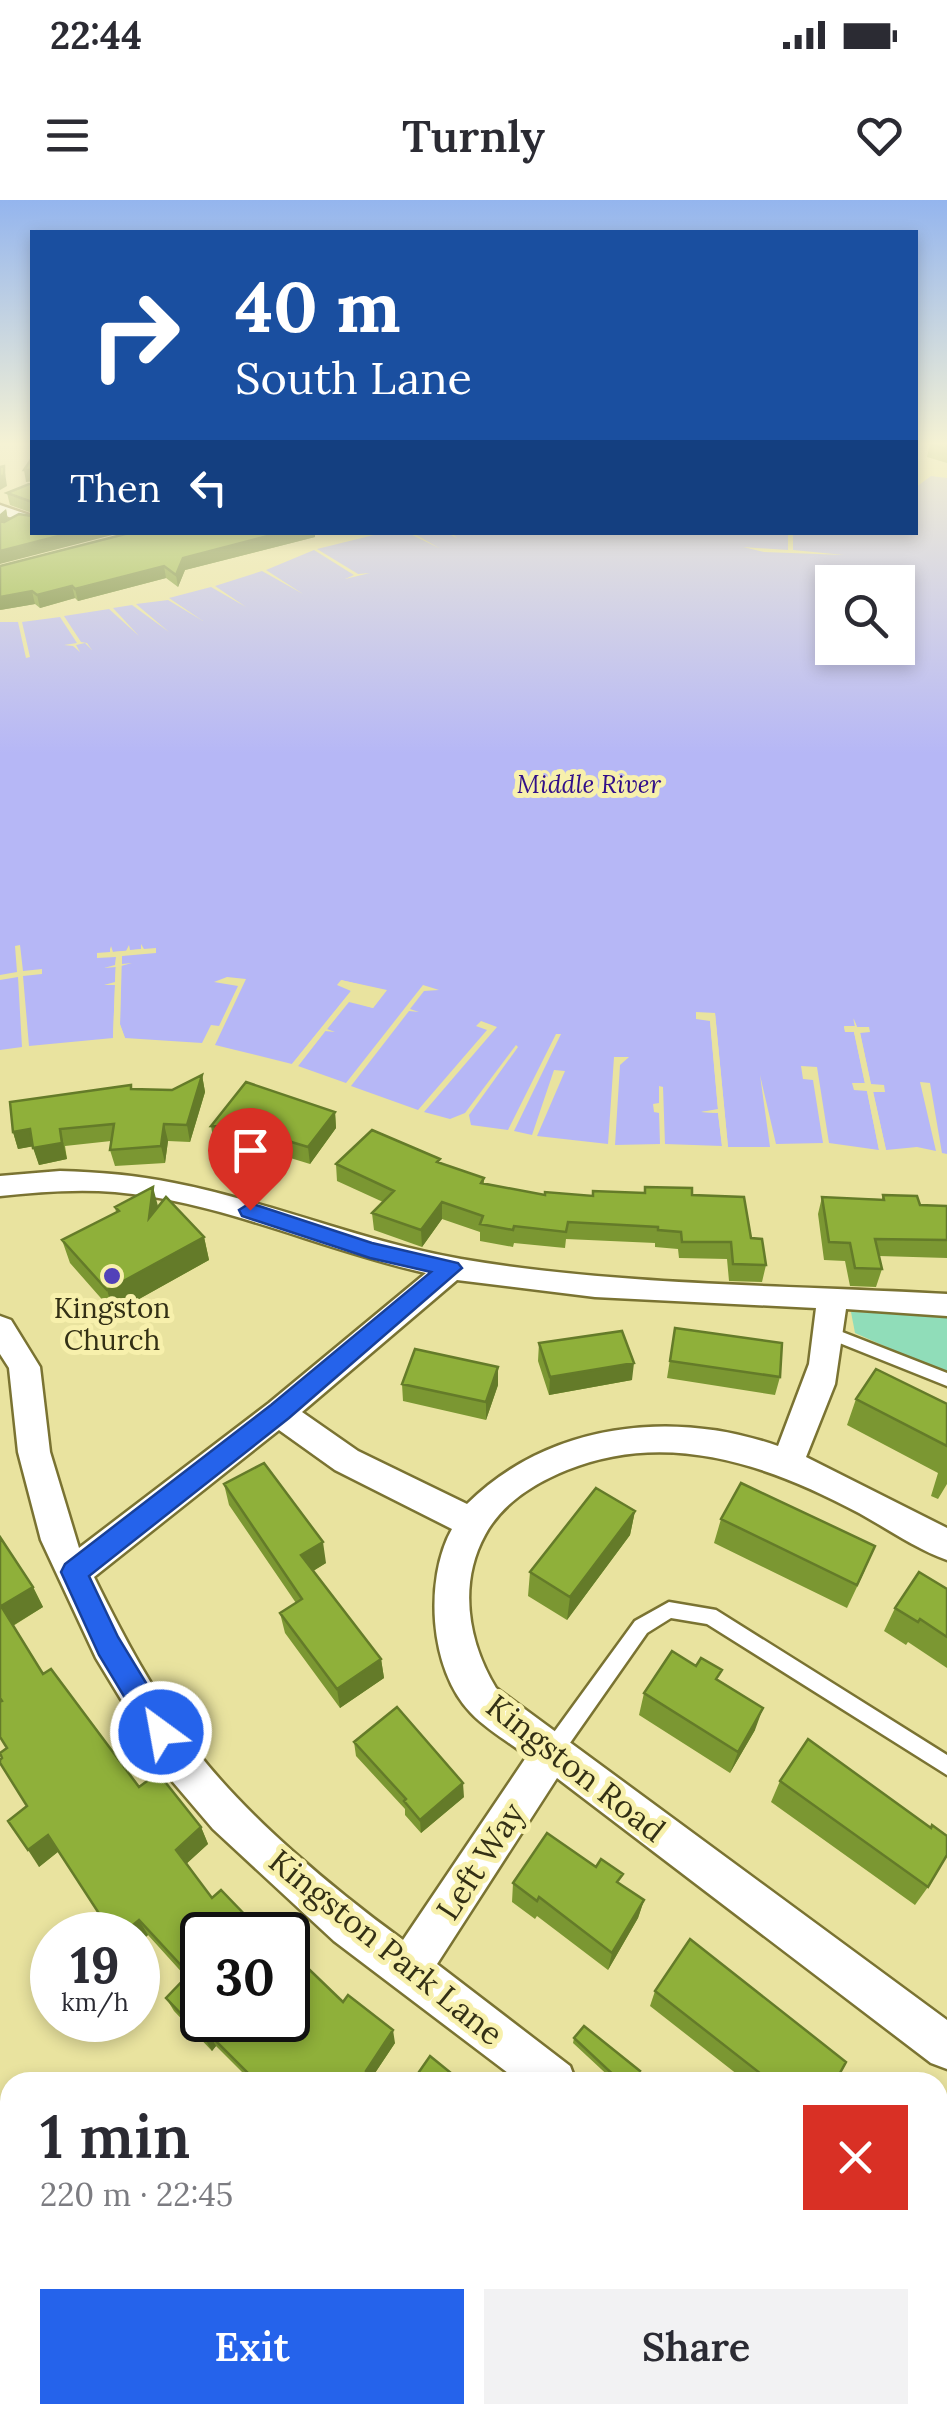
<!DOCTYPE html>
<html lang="en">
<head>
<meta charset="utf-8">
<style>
  :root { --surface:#fff; --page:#f2f2f3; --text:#2b2b33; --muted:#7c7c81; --accent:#2563eb }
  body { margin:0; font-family:Lora,serif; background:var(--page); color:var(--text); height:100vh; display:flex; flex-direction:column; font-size:38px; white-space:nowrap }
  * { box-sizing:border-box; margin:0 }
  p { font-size:32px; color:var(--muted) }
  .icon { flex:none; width:55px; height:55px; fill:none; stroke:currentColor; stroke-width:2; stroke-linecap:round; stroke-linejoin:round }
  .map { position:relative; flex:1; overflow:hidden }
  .details { position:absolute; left:0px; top:1872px; width:948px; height:352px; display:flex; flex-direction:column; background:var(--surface); border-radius:30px 30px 0 0; box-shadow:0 5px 15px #0003 }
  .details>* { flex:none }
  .banner { position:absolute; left:30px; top:30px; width:888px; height:305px; border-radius:0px; box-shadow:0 5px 15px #0003; background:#1a4fa0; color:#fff; overflow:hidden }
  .fabs { position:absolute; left:815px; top:365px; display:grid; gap:20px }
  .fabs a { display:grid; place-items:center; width:100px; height:100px; border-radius:0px; background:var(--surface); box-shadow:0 5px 15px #0003; font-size:50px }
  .speed { position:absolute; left:30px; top:1712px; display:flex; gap:20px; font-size:50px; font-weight:700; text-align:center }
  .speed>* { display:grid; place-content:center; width:130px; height:130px; border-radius:50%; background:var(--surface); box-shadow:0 5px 15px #0003; line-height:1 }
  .speed small { font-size:25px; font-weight:400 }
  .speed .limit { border:5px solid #111; border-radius:15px; background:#fff; color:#111 }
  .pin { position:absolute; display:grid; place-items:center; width:85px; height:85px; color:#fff; margin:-102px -42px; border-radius:50% 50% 50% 0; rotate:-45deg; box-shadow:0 0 10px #0007 }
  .pin .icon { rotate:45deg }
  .me { position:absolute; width:110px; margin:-55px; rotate:328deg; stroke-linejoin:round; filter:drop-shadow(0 0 8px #0008) }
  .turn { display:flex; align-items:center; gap:35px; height:210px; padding:0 40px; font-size:45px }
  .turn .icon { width:130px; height:130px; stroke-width:2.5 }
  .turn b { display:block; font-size:70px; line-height:85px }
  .then { display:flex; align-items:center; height:95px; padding:0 40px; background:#0003; gap:20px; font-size:38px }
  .round { display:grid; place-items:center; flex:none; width:105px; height:105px; border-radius:0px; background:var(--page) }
  .overview { display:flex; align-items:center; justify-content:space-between; height:170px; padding:0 40px }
  h1 { font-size:60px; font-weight:600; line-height:75px }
  .button { display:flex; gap:20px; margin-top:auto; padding:20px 40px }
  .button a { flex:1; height:115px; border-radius:0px; background:var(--accent); color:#fff; font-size:40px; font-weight:600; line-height:115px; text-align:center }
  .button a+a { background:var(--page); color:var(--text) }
  .status { display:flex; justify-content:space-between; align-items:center; height:70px; padding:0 50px; background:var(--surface); direction:ltr }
  .status svg { height:28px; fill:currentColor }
  header { display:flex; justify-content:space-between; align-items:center; height:130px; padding:0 40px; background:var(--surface); font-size:45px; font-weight:600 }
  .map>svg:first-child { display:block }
</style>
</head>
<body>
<div class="status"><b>22:44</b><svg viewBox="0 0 49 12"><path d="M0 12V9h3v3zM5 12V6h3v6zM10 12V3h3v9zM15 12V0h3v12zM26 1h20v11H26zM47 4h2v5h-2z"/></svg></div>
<header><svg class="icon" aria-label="menu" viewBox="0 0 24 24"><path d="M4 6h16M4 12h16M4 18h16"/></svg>Turnly<svg class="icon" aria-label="heart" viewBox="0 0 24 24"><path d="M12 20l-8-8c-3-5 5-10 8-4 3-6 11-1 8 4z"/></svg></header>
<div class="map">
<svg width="947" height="2224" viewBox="0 0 947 2224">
  <rect width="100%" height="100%" fill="#e9e39f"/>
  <!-- green -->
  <path fill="#90ddb9" d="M 851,1112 L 947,1114 L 947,1174 L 855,1133 Z"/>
  <!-- water -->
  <path fill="#b6b7f6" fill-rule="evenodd" d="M 931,276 L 947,278 L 947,954 L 942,953 L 930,883 L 920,882 L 936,951 L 917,947 L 886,950 L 873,891 L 885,892 L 871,885 L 860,832 L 869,832 L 857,827 L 854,819 L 855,827 L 844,827 L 845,831 L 854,832 L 865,884 L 853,883 L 867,891 L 879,950 L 829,943 L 817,867 L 801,866 L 803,879 L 813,880 L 823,943 L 776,944 L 760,875 L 770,947 L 728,947 L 715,813 L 696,813 L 710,820 L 718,910 L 701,912 L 718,913 L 722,946 L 665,944 L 663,887 L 659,886 L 659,903 L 653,904 L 654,912 L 659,913 L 660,944 L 615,945 L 620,865 L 629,857 L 614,857 L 608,944 L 537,936 L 565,871 L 554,870 L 532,935 L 514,931 L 561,834 L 556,834 L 508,930 L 471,925 L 469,915 L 518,847 L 516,845 L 465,913 L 450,919 L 424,912 L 497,827 L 481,821 L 476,826 L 487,830 L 418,910 L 351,886 L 409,811 L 419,812 L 410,809 L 424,791 L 439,790 L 423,785 L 346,883 L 298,866 L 349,801 L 373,808 L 386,791 L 341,780 L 351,791 L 292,864 L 215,845 L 246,779 L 227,777 L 214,782 L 238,786 L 219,826 L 211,825 L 202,843 L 125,838 L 120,825 L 122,756 L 144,749 L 112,752 L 110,747 L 110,752 L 116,757 L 113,838 L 29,846 L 23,776 L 42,774 L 42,769 L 23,771 L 20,745 L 15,746 L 17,772 L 0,775 L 0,422 L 18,422 L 26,458 L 30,457 L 22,422 L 60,417 L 77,443 L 64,445 L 73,446 L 80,452 L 76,445 L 85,443 L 92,450 L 87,443 L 81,442 L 64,416 L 109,409 L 139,436 L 113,408 L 132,405 L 169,432 L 136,404 L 168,400 L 203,421 L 169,398 L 211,387 L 246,407 L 215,386 L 262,371 L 303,394 L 266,370 L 314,350 L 354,375 L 345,379 L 370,373 L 358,374 L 317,349 L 382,333 L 408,333 L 439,348 L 413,333 L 447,333 L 457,338 L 452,333 L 788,333 L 788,350 L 743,347 L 764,352 L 844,355 L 793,350 L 793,333 L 915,332 L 915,288 ZM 832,382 L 898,382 L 898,448 L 832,448 Z
    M 18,777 L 22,847 L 0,850 L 0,780 Z
    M 10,1918 L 10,2095 L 0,2108 L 0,1924 Z
    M 10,2114 L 10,2215 L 90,2215 L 84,2224 L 0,2224 L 0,2127 Z
    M 102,2215 L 245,2215 L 240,2224 L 97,2224 Z"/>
  <!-- pier -->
  <path fill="#e9e39f" d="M 141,744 L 144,749 L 156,748 L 156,753 L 122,756 L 122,764 L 132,763 L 121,766 L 120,824 L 125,838 L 113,838 L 115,785 L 104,785 L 115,782 L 116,767 L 104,768 L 115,765 L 116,757 L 97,758 L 97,753 L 110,752 L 111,746 L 113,752 L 126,751 L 129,745 L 130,750 L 141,749 Z
    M 341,780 L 387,790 L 373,808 L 349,802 L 327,829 L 335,832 L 325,831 L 298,866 L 292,864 L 351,791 L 337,785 Z
    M 696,812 L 715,813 L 728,947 L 722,946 L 718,913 L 701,912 L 718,909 L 710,821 L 696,819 Z
    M 853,818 L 857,827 L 869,827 L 870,832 L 860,833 L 871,884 L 884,885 L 885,892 L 873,892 L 886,950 L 879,950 L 867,891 L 854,890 L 852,883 L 865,883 L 854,832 L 845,832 L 844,826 L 855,826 Z"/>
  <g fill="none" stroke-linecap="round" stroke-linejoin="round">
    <!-- service casing -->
    <g stroke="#7a7332" stroke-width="5">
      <path id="service" d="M 915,242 L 919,242 L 915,245 Z
        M 832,1128 L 947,1173 L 947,1186 L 827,1138 L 824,1134 L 827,1130 Z
        M 669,1402 L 716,1410 L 947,1555 L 947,1575 L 707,1424 L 671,1418 L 647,1433 L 558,1560 L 551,1562 L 544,1560 L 541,1553 L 544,1546 L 635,1421 Z"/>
    </g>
    <!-- minor casing -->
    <g stroke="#7a7332" stroke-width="5">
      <path id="minor" d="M 0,305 L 32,316 L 32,325 L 0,314 Z
        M 60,971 C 98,972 136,975 174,983 C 271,1002 363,1042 461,1059 C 620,1086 786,1085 947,1094 L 947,1116 L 846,1109 L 835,1184 L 806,1257 L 947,1328 L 947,1360 C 916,1349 888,1329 859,1313 C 769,1265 668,1229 567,1270 C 535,1283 502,1303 485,1335 C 458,1384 468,1442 496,1488 L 947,1820 L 947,1869 L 931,1863 L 557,1578 L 437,1764 L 570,1866 L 576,1882 L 520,1882 L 334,1741 L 213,1629 L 167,1575 L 96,1458 L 41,1340 L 18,1252 L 9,1168 L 0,1154 L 0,1116 L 11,1120 L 40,1167 L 50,1252 L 79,1348 L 269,1203 L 426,1073 C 322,1050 221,1001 115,992 C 76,989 39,992 0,996 L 0,976 ZM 457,1080 L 595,1097 L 816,1108 L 809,1164 L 778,1246 C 672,1209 549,1223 467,1304 L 358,1251 L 302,1212 ZM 279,1230 L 335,1270 L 452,1329 C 424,1379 429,1470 471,1513 C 486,1529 509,1542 527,1556 L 403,1740 C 334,1690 246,1616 195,1549 C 155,1496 123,1436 94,1377 Z
        M 868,2215 L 924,2215 L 928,2224 L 872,2224 Z"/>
    </g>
    <!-- service -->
    <use href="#service" fill="#fff" fill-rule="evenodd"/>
    <!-- minor -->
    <use href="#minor" fill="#fff" fill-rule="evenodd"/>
  </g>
  <!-- wall -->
  <path fill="#7b9732" d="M 947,242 L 947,263 L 927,257 L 930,244 Z
    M 32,258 L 32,332 L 0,364 L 6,309 L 8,320 L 32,316 L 32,313 L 10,305 L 7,293 L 32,283 L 32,281 L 26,282 Z
    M 133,332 L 315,332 L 315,337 L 185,370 L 178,387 L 166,378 L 78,401 L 75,398 L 40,408 L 35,404 L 0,410 Z
    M 202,875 L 205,892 L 190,942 L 168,941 L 165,963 L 115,966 L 110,950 L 111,941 L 65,946 L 67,959 L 39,965 L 33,946 L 18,949 L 13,932 L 131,885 L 132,889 L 172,890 Z
    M 335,912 L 336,928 L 310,964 L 261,949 L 251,961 L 218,963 L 215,946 L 218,943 L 214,943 L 211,926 Z
    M 440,963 L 484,978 L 484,984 L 545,995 L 593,996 L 644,993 L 645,987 L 692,995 L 751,1038 L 766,1065 L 762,1082 L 729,1081 L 727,1059 L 679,1058 L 678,1049 L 655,1047 L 655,1043 L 566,1039 L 565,1048 L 514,1043 L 513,1047 L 480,1041 L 480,1032 L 442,1019 L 422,1047 L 374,1030 L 372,1013 L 383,1002 L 337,981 L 336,964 Z
    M 883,995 L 920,1005 L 947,1006 L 947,1058 L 879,1056 L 882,1069 L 876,1087 L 850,1086 L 845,1061 L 824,1060 L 818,1014 L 822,997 L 882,999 Z
    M 115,1007 L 158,1007 L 204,1037 L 209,1060 L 114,1113 L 70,1063 L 62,1040 L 116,1012 Z
    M 675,1128 L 780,1177 L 775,1195 L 667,1178 Z
    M 539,1143 L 632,1180 L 549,1195 L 538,1161 Z
    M 498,1167 L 498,1185 L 486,1220 L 403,1201 L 402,1184 Z
    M 856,1199 L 947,1204 L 947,1284 L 938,1299 L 931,1296 L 938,1273 L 847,1225 Z
    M 224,1284 L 326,1363 L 313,1371 L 381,1459 L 384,1478 L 340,1508 L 285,1433 L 280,1413 L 296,1403 L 229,1305 Z
    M 635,1311 L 630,1335 L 567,1420 L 528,1396 L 530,1372 Z
    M 721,1319 L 865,1370 L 847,1408 L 714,1343 Z
    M 0,1337 L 33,1387 L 43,1407 L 13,1426 L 43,1474 L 139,1587 L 201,1627 L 208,1644 L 187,1663 L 212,1698 L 254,1733 L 252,1735 L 202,1735 L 202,1820 L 343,1802 L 395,1843 L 373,1876 L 381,1882 L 252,1882 L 216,1846 L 212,1851 L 174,1811 L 166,1798 L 186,1777 L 148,1735 L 138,1744 L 138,1735 L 59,1651 L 39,1667 L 27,1606 L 2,1558 L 7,1548 L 2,1501 Z
    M 947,1389 L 947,1468 L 908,1442 L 906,1445 L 884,1431 L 895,1408 Z
    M 718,1481 L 755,1530 L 730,1573 L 639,1515 L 644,1493 Z
    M 354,1542 L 464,1597 L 421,1633 L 405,1615 L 405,1609 L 356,1556 Z
    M 780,1581 L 928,1687 L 915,1705 L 771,1602 Z
    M 513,1683 L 620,1684 L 644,1700 L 638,1718 L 608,1770 L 537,1716 L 535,1719 L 512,1702 Z
    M 655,1791 L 835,1882 L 747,1882 L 650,1806 Z
    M 574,1838 L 640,1871 L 638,1876 L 633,1882 L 615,1882 L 573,1843 Z
    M 664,2215 L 737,2215 L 740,2224 L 671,2224 Z"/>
  <!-- shaded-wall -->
  <path fill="#647b29" d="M 4,266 L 7,286 L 0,290 L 0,277 Z
    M 24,270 L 32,270 L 32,281 L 26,282 Z
    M 6,309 L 8,321 L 0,328 L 0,314 Z
    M 74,332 L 124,332 L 0,364 L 0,351 Z
    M 283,332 L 315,332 L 315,337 L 185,370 L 178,387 L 176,375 L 183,358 Z
    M 164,366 L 166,378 L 78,401 L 75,389 Z
    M 72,386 L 75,398 L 40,408 L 37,395 Z
    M 32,391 L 35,404 L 0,410 L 0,397 Z
    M 202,875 L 205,892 L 190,942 L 187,925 Z
    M 335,912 L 336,928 L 310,964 L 308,947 Z
    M 164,924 L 168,941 L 165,963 L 161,946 Z
    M 30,929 L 35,946 L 18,949 L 13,932 Z
    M 60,929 L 67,959 L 39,965 L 33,948 Z
    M 258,932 L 261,949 L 251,961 L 249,944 Z
    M 153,987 L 159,1010 L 149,1018 Z
    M 442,1002 L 442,1019 L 422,1047 L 421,1030 Z
    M 204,1037 L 209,1060 L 114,1113 L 107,1090 Z
    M 634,1163 L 632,1180 L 549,1195 L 550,1177 Z
    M 498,1167 L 498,1185 L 486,1220 L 486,1202 Z
    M 635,1311 L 630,1335 L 567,1420 L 570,1397 Z
    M 323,1342 L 326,1363 L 305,1376 L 301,1355 Z
    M 33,1387 L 43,1407 L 12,1426 L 1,1406 Z
    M 381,1459 L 384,1478 L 340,1508 L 337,1489 Z
    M 763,1508 L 755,1530 L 730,1573 L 738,1552 Z
    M 463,1583 L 464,1597 L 421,1633 L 420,1620 Z
    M 201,1627 L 208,1644 L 184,1666 L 176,1650 Z
    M 48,1635 L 59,1651 L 39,1667 L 28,1650 Z
    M 644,1700 L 638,1718 L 608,1770 L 612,1753 Z
    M 248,1718 L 254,1733 L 252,1735 L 231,1735 Z
    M 139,1720 L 148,1735 L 138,1744 L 138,1735 L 121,1735 Z
    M 393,1830 L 395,1843 L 369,1882 L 366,1871 Z
    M 209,1834 L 216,1846 L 212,1851 L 205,1839 Z"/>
  <!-- building -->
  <path fill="#8fb03a" stroke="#647b29" stroke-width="2.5" d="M 934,242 L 947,242 L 947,249 L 930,244 Z
    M 32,258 L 32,332 L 74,332 L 0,351 L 0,320 L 4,322 L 19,314 L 32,316 L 32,302 L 7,293 L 32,283 L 32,270 L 24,270 Z
    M 4,266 L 4,275 L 0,277 L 0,267 Z
    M 133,332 L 283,332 L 183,358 L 176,375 L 164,366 L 75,389 L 72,386 L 37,395 L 32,391 L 0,397 L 0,366 Z
    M 202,875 L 187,925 L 164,924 L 161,946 L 110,950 L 114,924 L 60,929 L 62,943 L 33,948 L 30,929 L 13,932 L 10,902 L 131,885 L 131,889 L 172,890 Z
    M 246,882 L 335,912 L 308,947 L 258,932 L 249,944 L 215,946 L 231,927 L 211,926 Z
    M 372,930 L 440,959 L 437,962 L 484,978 L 481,983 L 545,995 L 545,992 L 593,996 L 593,991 L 645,993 L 645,987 L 692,988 L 692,995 L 744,997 L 751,1038 L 762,1039 L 766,1065 L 733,1064 L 731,1042 L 682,1042 L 681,1032 L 658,1030 L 658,1027 L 568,1022 L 566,1032 L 514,1026 L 513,1030 L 480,1024 L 483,1016 L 442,1002 L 421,1030 L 372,1013 L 394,991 L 336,964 Z
    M 153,987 L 149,1018 L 166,997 L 204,1037 L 107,1090 L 62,1040 L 119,1011 L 115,1007 Z
    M 883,995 L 917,996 L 920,1005 L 947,1006 L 947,1040 L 875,1039 L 882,1069 L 855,1068 L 850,1043 L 829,1042 L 822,997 L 884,1000 Z
    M 675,1128 L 782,1143 L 780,1177 L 670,1161 Z
    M 622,1131 L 634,1163 L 550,1177 L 539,1143 Z
    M 415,1149 L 498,1167 L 486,1202 L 402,1184 Z
    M 876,1169 L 947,1204 L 947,1246 L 856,1199 Z
    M 264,1263 L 323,1342 L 301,1355 L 381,1459 L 337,1489 L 280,1413 L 302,1399 L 224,1284 Z
    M 741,1283 L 875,1346 L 857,1385 L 721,1319 Z
    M 596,1288 L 635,1311 L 570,1397 L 530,1372 Z
    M 0,1337 L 33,1387 L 1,1406 L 43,1474 L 51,1469 L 139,1587 L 158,1573 L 201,1627 L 176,1650 L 212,1698 L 221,1690 L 248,1718 L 231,1735 L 202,1735 L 202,1820 L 288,1820 L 288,1749 L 343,1802 L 348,1795 L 393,1830 L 366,1871 L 381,1882 L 257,1882 L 209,1834 L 205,1839 L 166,1798 L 189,1774 L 139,1720 L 121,1735 L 113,1735 L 48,1635 L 28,1650 L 8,1621 L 27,1606 L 0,1563 L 0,1560 L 2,1558 L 0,1553 L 7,1548 L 0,1537 L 0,1502 L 2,1501 L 0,1498 Z
    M 919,1372 L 947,1389 L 947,1437 L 920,1419 L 918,1422 L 895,1408 Z
    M 672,1451 L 696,1466 L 701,1458 L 722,1470 L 716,1479 L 763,1508 L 738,1552 L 644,1493 Z
    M 397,1507 L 463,1583 L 420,1620 L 404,1601 L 406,1599 L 354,1542 Z
    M 808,1539 L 931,1628 L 932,1625 L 947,1636 L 947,1655 L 928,1687 L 780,1581 Z
    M 547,1633 L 596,1667 L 601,1659 L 623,1674 L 617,1682 L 644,1700 L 612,1753 L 539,1697 L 537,1701 L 513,1683 Z
    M 690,1739 L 846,1862 L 835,1882 L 762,1882 L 765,1877 L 655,1791 Z
    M 584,1826 L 640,1871 L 631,1882 L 621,1882 L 574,1838 Z
    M 430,1856 L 462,1882 L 412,1882 Z
    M 938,1935 L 947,1942 L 947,2043 L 944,2048 L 938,2042 Z
    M 569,2215 L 601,2215 L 595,2224 L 562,2224 Z
    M 672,2215 L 737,2215 L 742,2221 L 740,2224 L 679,2224 Z"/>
  <!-- sky -->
  <linearGradient id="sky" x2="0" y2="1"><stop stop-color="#94b5ee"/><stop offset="0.44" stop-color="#f5f2d4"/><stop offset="1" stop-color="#f5f2d4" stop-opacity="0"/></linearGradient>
  <rect width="947" height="554" fill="url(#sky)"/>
  <!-- route -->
  <path fill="#2563eb" stroke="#184099" stroke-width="2.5" d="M 250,1003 L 372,1043 L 458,1063 L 462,1068 L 289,1218 L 89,1376 L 118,1437 L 176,1532 L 171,1541 L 161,1545 L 151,1541 L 99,1455 L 61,1372 L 65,1364 L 271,1205 L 431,1072 L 370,1058 L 242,1016 L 239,1010 Z"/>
  <!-- markers -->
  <circle fill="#5241b9" stroke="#f7f0ac" stroke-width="4" cx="112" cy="1076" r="10"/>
  <g text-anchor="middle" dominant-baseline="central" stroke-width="10" stroke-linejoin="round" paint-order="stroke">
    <!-- far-water labels -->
    <g font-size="25" font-style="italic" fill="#310f89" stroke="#f7f0ac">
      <text x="589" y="584">Middle River</text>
    </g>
    <!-- poi labels -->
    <g font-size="28" fill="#333015" stroke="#f7f0ac">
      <text x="112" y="1108">Kingston<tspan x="112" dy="32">Church</tspan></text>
    </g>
    <!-- near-street labels -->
    <g font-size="32" fill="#333015" stroke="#f7f0ac">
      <text transform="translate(576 1568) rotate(38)">Kingston Road</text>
      <text transform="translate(480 1661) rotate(-57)">Left Way</text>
      <text transform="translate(386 1747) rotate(39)">Kingston Park Lane</text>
    </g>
  </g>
</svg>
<div class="fabs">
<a><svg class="icon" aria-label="search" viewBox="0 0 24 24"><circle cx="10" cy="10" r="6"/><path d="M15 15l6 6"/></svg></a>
</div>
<div class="speed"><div>19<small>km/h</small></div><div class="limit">30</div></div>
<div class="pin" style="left:250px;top:1010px;background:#d93025"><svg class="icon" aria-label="arrive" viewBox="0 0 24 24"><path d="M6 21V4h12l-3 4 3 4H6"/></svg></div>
<svg class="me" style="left:161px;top:1532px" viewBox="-20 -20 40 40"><circle r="17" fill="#2563eb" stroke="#fff" stroke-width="3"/><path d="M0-11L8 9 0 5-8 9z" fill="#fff"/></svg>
<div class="banner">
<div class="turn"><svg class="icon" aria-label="right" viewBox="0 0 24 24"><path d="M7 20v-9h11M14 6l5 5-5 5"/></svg><div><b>40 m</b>South Lane</div></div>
<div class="then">Then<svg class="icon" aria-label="left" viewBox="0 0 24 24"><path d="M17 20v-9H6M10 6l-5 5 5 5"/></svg></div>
</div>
<section class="details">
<div class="overview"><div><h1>1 min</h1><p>220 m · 22:45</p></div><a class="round" style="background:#d93025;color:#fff"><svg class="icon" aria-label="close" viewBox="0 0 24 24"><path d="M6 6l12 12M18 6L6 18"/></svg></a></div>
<div class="button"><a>Exit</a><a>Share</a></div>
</section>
</div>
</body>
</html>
